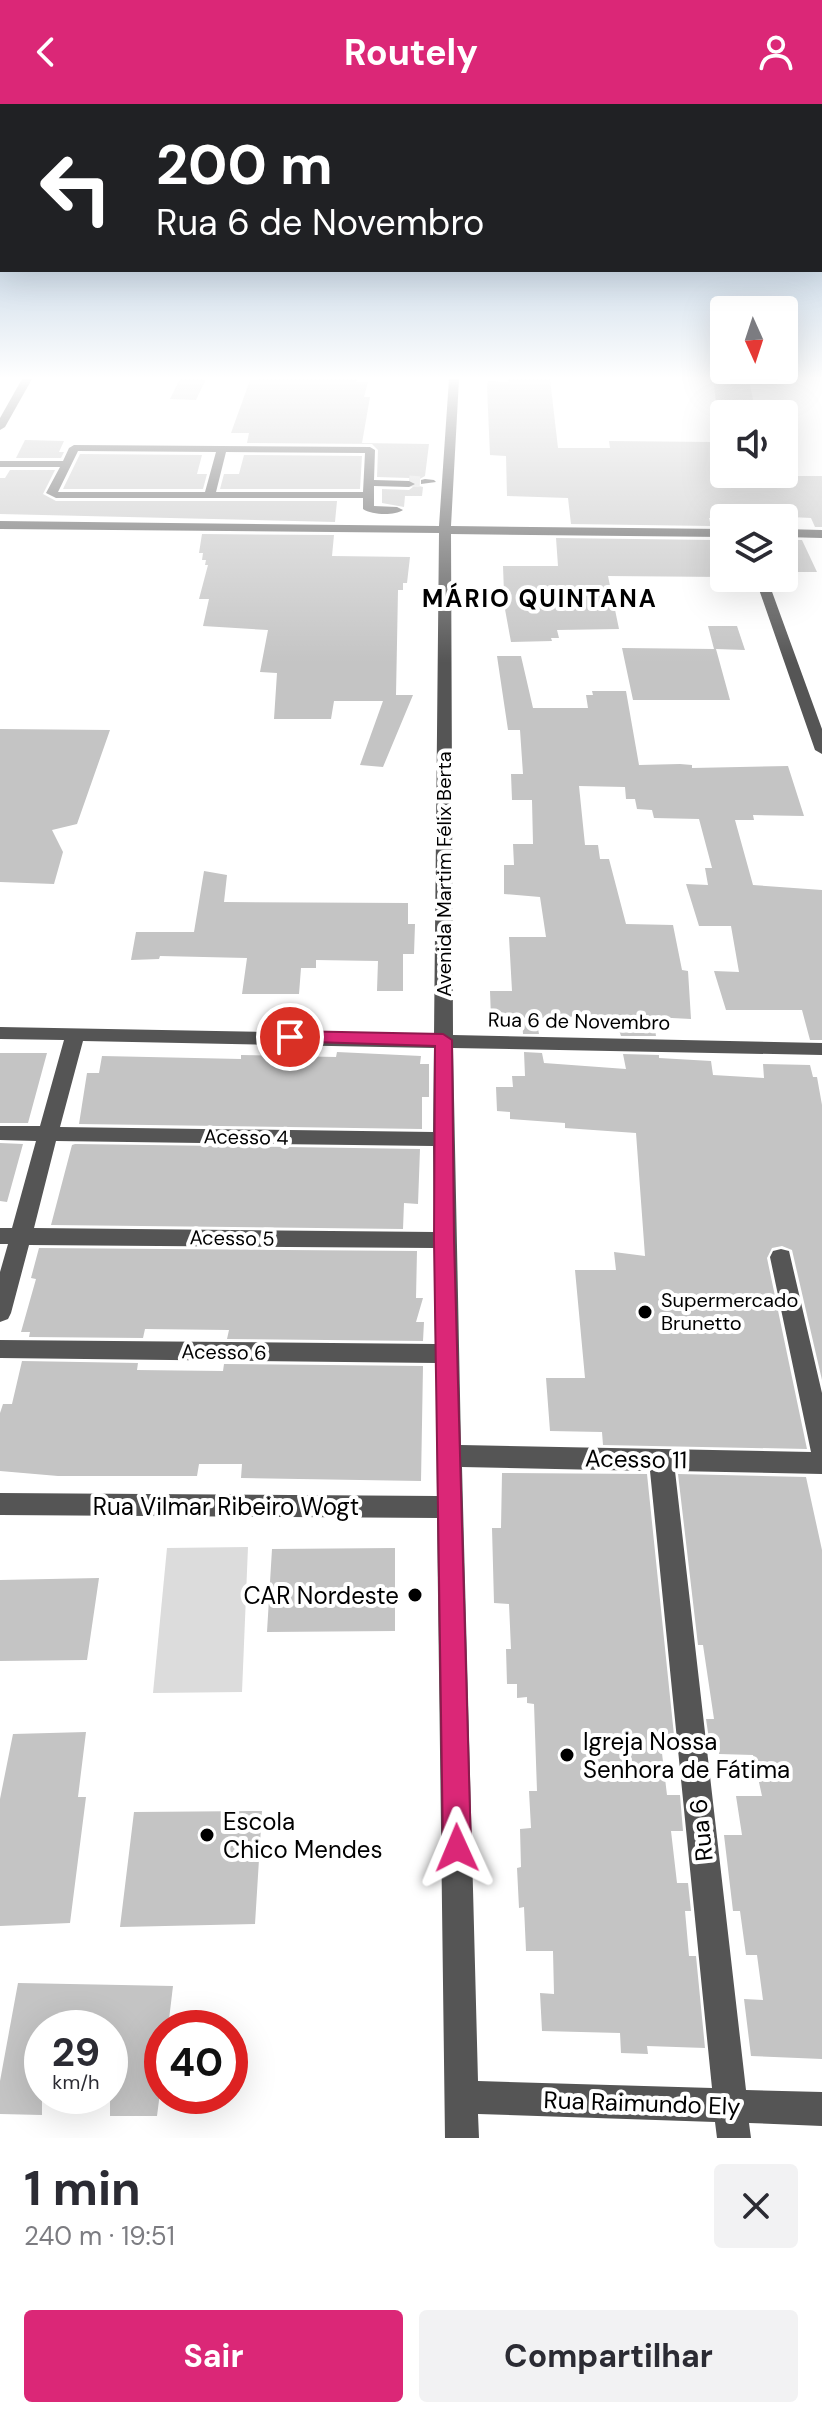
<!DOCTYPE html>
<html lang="pt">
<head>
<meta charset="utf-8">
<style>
  :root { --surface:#fff; --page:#f2f2f3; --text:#2b2b33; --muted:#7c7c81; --accent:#db2777 }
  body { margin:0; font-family:"DM Sans",sans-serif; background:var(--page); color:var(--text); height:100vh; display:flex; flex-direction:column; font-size:30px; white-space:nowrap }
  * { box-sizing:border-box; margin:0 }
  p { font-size:26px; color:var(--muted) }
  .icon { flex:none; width:44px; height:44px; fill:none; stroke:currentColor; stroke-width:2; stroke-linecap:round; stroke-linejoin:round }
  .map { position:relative; height:2034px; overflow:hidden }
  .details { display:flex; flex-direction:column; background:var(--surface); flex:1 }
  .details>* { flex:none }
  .banner { position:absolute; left:0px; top:0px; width:822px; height:168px; box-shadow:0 8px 32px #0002; background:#202124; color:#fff; overflow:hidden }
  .needle { width:52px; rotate:177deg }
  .fabs { position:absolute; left:710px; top:192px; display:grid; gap:16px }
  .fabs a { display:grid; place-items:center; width:88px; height:88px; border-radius:8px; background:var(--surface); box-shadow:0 8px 32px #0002; font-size:40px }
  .speed { position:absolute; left:24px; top:1906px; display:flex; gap:16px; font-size:40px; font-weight:700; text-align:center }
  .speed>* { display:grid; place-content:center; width:104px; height:104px; border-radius:50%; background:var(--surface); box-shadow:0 8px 32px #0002; line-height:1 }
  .speed small { font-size:20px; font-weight:400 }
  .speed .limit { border:12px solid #d22; background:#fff; color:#111 }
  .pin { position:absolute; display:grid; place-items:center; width:68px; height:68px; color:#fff; margin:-34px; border:4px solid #fff; border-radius:50%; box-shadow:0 2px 8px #0007 }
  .me { position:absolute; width:88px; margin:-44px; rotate:359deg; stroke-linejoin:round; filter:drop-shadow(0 0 6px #0008) }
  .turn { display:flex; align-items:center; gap:28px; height:168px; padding:0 24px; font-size:36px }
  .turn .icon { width:104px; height:104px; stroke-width:2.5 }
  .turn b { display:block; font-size:56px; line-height:68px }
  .round { display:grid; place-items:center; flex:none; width:84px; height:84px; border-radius:8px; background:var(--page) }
  .head { display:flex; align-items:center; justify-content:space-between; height:136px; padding:0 24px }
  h1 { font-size:48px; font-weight:700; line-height:60px }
  .cta { display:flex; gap:16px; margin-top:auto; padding:16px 24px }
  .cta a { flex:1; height:92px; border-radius:8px; background:var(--accent); color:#fff; font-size:32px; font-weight:700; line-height:92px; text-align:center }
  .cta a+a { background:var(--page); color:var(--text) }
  header { display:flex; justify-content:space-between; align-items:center; height:104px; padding:0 24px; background:var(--accent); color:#fff; font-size:36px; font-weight:700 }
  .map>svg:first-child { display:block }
</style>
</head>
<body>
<header><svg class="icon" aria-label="back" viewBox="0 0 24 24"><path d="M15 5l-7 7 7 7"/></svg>Routely<svg class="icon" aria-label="person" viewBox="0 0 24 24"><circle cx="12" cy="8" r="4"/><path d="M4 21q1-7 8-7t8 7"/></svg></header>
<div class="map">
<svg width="822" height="2034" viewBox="0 0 822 2034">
  <rect width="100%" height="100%" fill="#fff"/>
  <!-- green -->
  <path fill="#dcdcdc" d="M 248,1443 L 242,1588 L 153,1589 L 167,1444 Z"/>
  <!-- building -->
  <path fill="#c4c4c4" d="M 180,275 L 206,275 L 196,296 L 170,295 Z
    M 261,275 L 357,275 L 356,278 L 368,278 L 364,293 L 370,293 L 362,339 L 429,340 L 425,372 L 418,376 L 419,382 L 423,383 L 422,392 L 405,392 L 404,403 L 382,399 L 382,385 L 409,386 L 418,379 L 409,374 L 377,373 L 378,346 L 372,340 L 247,339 L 249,329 L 231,329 L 250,276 Z
    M 508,275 L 550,275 L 558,344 L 610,344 L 609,337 L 712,338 L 727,382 L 796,381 L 792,372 L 822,372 L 822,423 L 815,423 L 811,414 L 791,413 L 795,422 L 784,422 L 784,414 L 709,414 L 711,422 L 571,420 L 568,394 L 507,392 L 506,352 L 490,351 L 487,283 L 488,277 L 509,278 Z
    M 714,280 L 750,281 L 756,310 L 717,309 Z
    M 25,336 L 64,337 L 59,348 L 64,348 L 61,354 L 16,354 Z
    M 80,350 L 202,351 L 197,370 L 207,370 L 203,385 L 63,385 Z
    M 244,351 L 362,352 L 360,385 L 220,385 L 224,370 L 239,370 Z
    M 10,366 L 55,366 L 43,390 L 56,397 L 337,397 L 335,418 L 0,410 L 0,374 L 5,374 Z
    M 202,430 L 334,431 L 332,452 L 410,453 L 407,479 L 403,479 L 403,486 L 398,486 L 396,591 L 413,591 L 383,663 L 360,661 L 383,597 L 334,597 L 331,615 L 274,615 L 277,569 L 260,568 L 268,526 L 203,522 L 209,495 L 199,495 L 208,461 L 205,461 L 206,456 L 202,456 L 203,449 L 199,449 Z
    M 556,434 L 715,436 L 724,473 L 608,472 L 619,525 L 557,526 L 559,534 L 551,534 L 552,537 L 511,538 L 502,489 L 504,489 L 503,462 L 558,462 Z
    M 784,436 L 802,436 L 817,468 L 784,468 Z
    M 708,522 L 737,522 L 745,546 L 716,545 L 730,596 L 633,596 L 622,544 L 714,545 Z
    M 497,552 L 521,552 L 533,604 L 588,604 L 586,591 L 593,591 L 592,587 L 626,587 L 639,661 L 680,660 L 692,661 L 692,664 L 788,662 L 804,712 L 753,711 L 754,716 L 735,716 L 753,781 L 822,786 L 822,936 L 810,936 L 802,906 L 726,906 L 714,867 L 739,868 L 731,822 L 699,822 L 686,780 L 708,781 L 705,764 L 712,764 L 699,715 L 654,714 L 652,706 L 637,705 L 635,695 L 626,695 L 625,683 L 579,682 L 585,741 L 598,741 L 600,755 L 609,755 L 626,820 L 673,821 L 682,866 L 688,867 L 691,915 L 653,913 L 656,932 L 621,932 L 614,911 L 536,914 L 539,930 L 523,930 L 522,916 L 536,914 L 491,914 L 490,887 L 512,887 L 509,833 L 546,833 L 540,793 L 504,790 L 504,761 L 514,761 L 513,740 L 533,740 L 532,696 L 512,696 L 511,670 L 523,670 L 520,626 L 508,626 Z
    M 0,625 L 110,626 L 77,720 L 52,726 L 63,748 L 54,780 L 0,778 Z
    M 204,767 L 227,771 L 224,798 L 408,799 L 408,820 L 415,820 L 414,850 L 403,850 L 403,887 L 377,887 L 378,857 L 316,856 L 316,864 L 301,864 L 299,890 L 242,890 L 247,854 L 160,852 L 159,855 L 131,856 L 136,828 L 194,828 Z
    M 337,948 L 421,952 L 420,960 L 429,960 L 429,993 L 422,993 L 422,1025 L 79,1020 L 87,969 L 99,969 L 102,952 L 241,955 L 241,951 L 336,953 Z
    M 524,948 L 542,949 L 544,959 L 626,965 L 623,950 L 659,951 L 659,954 L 711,957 L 713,971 L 764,974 L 763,960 L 810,961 L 813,973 L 817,973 L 822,1001 L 822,1276 L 792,1146 L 782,1142 L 772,1144 L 767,1154 L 807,1345 L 603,1341 L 602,1328 L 550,1327 L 546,1274 L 585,1274 L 575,1166 L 616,1166 L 614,1148 L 645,1152 L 636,1029 L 565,1024 L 565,1019 L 510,1015 L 510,1008 L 497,1007 L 496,983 L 513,983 L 512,972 L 525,972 Z
    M 0,949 L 47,949 L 28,1019 L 0,1019 Z
    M 0,1039 L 23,1040 L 7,1098 L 0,1097 Z
    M 75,1040 L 420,1045 L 418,1100 L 404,1099 L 403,1125 L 51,1121 L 72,1041 Z
    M 39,1144 L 417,1147 L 416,1194 L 423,1194 L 416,1218 L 424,1218 L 423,1237 L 227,1235 L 229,1226 L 145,1225 L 143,1234 L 29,1233 L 30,1228 L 21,1228 L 36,1175 L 31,1174 Z
    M 22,1257 L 138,1259 L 137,1266 L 223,1267 L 224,1260 L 423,1262 L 421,1377 L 241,1374 L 242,1360 L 199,1360 L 197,1372 L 58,1372 L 0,1367 L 0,1309 L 3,1300 L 12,1300 Z
    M 502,1369 L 647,1370 L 675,1641 L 661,1641 L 667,1691 L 680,1691 L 683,1727 L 671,1727 L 677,1779 L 688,1779 L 691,1807 L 685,1807 L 689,1852 L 696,1852 L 705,1944 L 647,1942 L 648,1950 L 621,1949 L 620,1929 L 542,1927 L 540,1889 L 554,1890 L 553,1847 L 526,1847 L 524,1803 L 519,1804 L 517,1764 L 521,1763 L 520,1725 L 531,1724 L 529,1687 L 537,1687 L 534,1600 L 527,1599 L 527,1593 L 517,1594 L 517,1580 L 507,1580 L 506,1545 L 511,1545 L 509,1500 L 494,1499 L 492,1424 L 501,1424 Z
    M 678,1370 L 806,1373 L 822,1446 L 822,1955 L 751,1952 L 744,1895 L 763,1896 L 757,1851 L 746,1851 L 740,1807 L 733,1807 L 724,1731 L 742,1731 L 736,1692 L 762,1692 L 753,1651 L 719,1650 L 718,1643 L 710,1642 L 706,1615 L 714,1615 L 703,1541 L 698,1541 Z
    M 395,1444 L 395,1527 L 267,1528 L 272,1445 Z
    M 99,1474 L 87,1556 L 0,1557 L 0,1476 Z
    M 86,1628 L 78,1693 L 86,1693 L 70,1819 L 0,1822 L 0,1695 L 13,1630 Z
    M 262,1707 L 255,1820 L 120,1823 L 134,1708 Z
    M 18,1879 L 173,1882 L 168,1924 L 162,1924 L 162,1973 L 157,2012 L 110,2012 L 110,1924 L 42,1924 L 42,2011 L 0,2010 L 0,1977 Z"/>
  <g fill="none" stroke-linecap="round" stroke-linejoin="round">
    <!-- minor-tunnel -->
    <path stroke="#d9d9d9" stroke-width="11" stroke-dasharray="11 5" stroke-linecap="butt" d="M 409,377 L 425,378"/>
    <!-- minor -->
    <path fill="#555" fill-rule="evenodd" d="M 22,275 L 32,275 L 5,323 L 0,326 L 0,314 Z
      M 449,275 L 459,275 L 451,422 L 724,425 L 724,433 L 451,430 L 453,931 L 822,939 L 822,951 L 453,944 L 461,1341 L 811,1348 L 770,1153 L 773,1147 L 781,1145 L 789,1147 L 822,1289 L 822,1370 L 675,1367 L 746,1986 L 822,1988 L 822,2022 L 749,2019 L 751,2034 L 717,2034 L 715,2018 L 478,2010 L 479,2034 L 445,2034 L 437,1414 L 0,1411 L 0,1389 L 437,1392 L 436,1259 L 0,1254 L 0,1236 L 435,1240 L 434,1144 L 29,1141 L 11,1209 L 8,1215 L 0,1218 L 0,1168 L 8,1140 L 0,1140 L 0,1124 L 12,1124 L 36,1037 L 0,1036 L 0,1022 L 40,1022 L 64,936 L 0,935 L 0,923 L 434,931 L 439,429 L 0,425 L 0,417 L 439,422 ZM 83,937 L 434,944 L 433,1028 L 60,1023 ZM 56,1037 L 433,1042 L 434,1128 L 34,1124 ZM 462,1363 L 650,1367 L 712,1984 L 478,1977 Z
      M 74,341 L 370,343 L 375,346 L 374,376 L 409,377 L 415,380 L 409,383 L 374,382 L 374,402 L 397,403 L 403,406 C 394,412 372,411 363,405 L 363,394 L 56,394 L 46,389 L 60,363 L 0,363 L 0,357 L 63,357 L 69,344 ZM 78,347 L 216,348 L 205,388 L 58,388 ZM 226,348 L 365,349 L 363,388 L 216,388 Z
      M 425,375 L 434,376 L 436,378 L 421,380 L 421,376 Z
      M 784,425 L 822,426 L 822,434 L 784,433 Z
      M 755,474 L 767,474 L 822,625 L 822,650 L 815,646 Z"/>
  </g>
  <!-- sky -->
  <linearGradient id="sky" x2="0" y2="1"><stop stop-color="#8cadcc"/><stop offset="0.49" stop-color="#fff"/><stop offset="1" stop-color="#fff" stop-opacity="0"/></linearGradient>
  <rect width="822" height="559" fill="url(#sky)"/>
  <!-- route -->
  <path fill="#db2777" stroke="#8e194d" stroke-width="2" d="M 290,927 L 443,930 L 452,936 L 454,1136 L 471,1744 L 467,1754 L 457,1758 L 448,1754 L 443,1744 L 434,1136 L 435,942 L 284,937 L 281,933 Z"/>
  <!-- markers -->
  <g fill="#000" stroke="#fff" stroke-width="3">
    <circle cx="645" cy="1208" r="8"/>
    <circle cx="415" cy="1491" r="8"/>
    <circle cx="567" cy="1651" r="8"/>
    <circle cx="207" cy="1731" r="8"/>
  </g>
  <g text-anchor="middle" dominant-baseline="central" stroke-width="8" stroke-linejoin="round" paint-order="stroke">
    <!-- street labels -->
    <g font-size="20" fill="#000" stroke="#fff">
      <text transform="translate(444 770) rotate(-90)">Avenida Martim Félix Berta</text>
      <text transform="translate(579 917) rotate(1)">Rua 6 de Novembro</text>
      <text transform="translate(246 1033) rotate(1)">Acesso 4</text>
      <text transform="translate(232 1134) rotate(1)">Acesso 5</text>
      <text transform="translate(224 1248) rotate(1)">Acesso 6</text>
    </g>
    <!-- poi labels -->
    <g font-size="20" fill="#000" stroke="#fff" text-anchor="start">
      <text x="661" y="1196">Supermercado<tspan x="661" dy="23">Brunetto</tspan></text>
    </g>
    <!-- far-district labels -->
    <g font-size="24" font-weight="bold" letter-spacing="2" fill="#000" stroke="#fff">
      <text x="540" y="494">MÁRIO QUINTANA</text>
    </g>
    <!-- near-street labels -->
    <g font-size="24" fill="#000" stroke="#fff">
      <text transform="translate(636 1355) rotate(1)">Acesso 11</text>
      <text x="226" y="1402">Rua Vilmar Ribeiro Wogt</text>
      <text transform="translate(701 1726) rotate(-96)">Rua 6</text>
      <text transform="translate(642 1999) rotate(2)">Rua Raimundo Ely</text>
    </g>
    <!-- near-poi labels -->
    <g font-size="24" fill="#000" stroke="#fff" text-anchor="start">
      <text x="399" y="1491" text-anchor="end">CAR Nordeste</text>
      <text x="583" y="1637">Igreja Nossa<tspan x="583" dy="28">Senhora de Fátima</tspan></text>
      <text x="223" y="1717">Escola<tspan x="223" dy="28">Chico Mendes</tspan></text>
    </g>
  </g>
</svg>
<div class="fabs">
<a><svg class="needle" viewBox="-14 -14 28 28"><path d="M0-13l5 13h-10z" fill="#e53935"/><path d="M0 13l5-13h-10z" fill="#7c7c81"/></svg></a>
<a><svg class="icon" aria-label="sound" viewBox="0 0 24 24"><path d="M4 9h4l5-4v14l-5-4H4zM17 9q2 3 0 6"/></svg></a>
<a><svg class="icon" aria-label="layers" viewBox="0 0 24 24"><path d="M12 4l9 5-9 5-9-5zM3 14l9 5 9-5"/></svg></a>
</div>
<div class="speed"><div>29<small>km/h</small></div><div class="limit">40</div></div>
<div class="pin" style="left:290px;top:933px;background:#d93025"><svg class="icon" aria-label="arrive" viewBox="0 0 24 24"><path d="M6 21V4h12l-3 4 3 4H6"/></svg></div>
<svg class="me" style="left:457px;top:1744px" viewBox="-20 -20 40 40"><path d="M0-17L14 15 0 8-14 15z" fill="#db2777" stroke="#fff" stroke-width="4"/></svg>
<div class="banner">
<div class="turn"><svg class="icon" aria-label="left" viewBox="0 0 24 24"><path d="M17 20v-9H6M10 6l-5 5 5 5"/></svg><div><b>200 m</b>Rua 6 de Novembro</div></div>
</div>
</div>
<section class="details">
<div class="head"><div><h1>1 min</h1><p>240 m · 19:51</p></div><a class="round"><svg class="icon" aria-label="close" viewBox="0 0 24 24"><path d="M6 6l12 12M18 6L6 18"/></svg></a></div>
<div class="cta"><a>Sair</a><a>Compartilhar</a></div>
</section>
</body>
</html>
